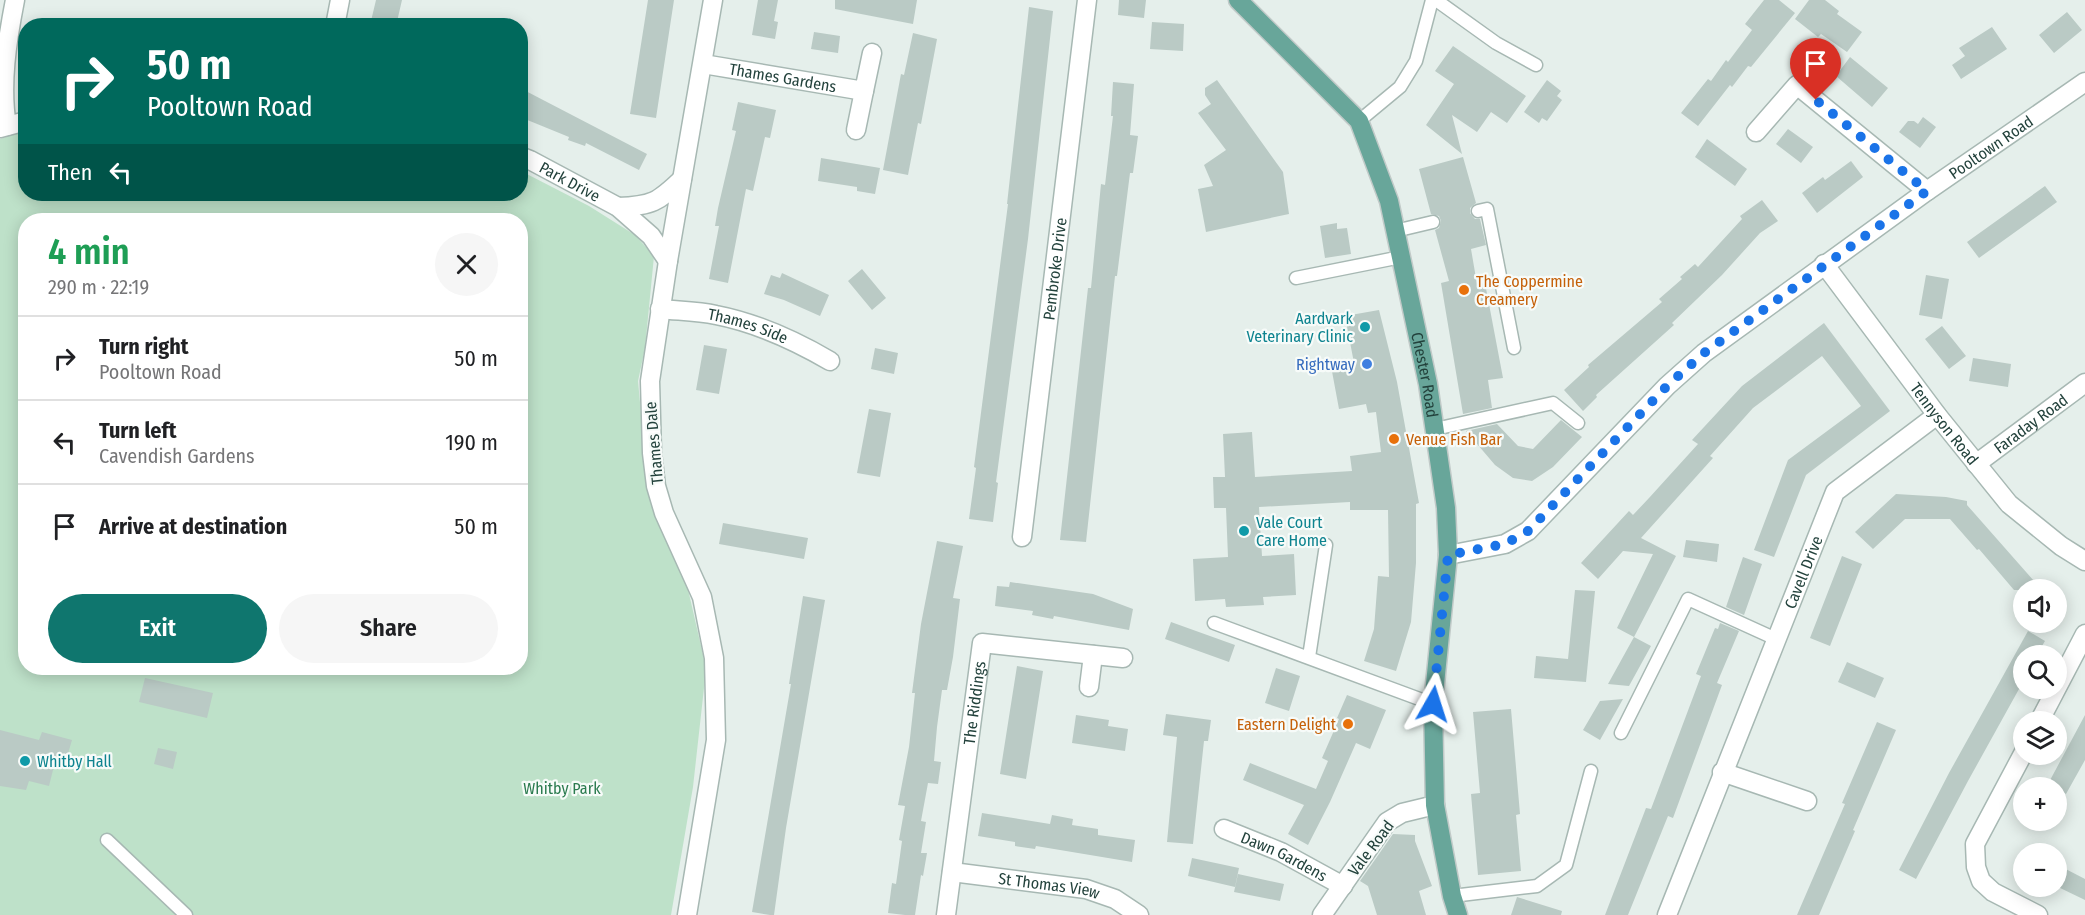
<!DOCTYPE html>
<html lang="en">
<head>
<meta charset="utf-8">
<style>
  :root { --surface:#fff; --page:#f6f6f6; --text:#202124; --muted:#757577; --line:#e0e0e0; --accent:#0f766e }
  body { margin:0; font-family:"Fira Sans Condensed",sans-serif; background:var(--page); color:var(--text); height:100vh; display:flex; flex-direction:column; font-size:22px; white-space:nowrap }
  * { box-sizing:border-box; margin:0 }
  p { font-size:20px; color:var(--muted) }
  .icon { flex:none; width:33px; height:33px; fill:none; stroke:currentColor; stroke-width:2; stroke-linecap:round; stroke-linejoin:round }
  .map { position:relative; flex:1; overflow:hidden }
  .sheet { position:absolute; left:18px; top:213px; width:510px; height:462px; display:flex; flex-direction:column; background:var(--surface); border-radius:24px; box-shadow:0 3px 15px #0003 }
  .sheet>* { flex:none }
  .top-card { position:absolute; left:18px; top:18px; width:510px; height:183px; border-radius:24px; box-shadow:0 3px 15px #0003; background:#00695c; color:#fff; overflow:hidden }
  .fabs { position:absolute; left:2013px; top:579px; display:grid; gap:12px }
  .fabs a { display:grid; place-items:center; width:54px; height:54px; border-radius:50%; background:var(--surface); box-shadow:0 3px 15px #0003; font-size:30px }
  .pin { position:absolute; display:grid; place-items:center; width:51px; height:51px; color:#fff; margin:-62px -26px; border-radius:50% 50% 50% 0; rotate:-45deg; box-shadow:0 0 6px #0007 }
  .pin .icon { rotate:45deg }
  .me { position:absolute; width:66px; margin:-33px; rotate:6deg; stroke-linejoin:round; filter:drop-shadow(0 0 4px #0008) }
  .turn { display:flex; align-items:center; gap:21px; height:126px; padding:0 30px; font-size:27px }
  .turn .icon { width:78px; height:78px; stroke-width:2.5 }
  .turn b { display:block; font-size:42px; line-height:51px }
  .then { display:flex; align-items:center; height:57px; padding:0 30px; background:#0003; gap:12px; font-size:22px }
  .round { display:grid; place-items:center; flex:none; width:63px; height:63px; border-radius:32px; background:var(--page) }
  .overview { display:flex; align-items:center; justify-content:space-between; height:102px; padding:0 30px }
  h1 { font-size:36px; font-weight:600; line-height:45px; color:#1e9e55 }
  .button { display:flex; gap:12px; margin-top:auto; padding:12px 30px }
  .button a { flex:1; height:69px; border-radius:36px; background:var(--accent); color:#fff; font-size:24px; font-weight:600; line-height:69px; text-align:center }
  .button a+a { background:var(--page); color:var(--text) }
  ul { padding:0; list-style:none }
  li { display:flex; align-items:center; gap:18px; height:84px; padding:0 30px; border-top:2px solid var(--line) }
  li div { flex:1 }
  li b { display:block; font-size:22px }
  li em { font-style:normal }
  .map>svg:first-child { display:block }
</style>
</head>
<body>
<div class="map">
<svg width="2085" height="915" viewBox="0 0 2085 915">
  <rect width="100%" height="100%" fill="#e5efeb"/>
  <!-- green -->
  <path fill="#bee1c9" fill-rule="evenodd" d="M 25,131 L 26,194 L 520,194 L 521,171 L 589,206 L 635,235 L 654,256 L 645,348 L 638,381 L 642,424 L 687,585 L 704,659 L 705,679 L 693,787 L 671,915 L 0,915 L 0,139 ZM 26,220 L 520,220 L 520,668 L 26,668 Z"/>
  <!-- building -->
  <path fill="#bacac5" d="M 376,0 L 402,0 L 396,26 L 371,21 Z
    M 648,0 L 674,0 L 656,118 L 630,114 Z
    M 758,0 L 778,0 L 774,21 L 778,22 L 775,39 L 752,35 Z
    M 835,0 L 917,0 L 913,24 L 835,9 Z
    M 1119,0 L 1146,0 L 1144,18 L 1118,15 Z
    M 1764,0 L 1779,0 L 1795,13 L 1751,67 L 1748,66 L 1732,87 L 1730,85 L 1698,126 L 1681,113 L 1708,79 L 1711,81 L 1726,60 L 1728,62 L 1752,30 L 1745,24 Z
    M 1809,0 L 1825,0 L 1839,11 L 1837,14 L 1862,32 L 1847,52 L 1821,34 L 1818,37 L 1795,19 Z
    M 1029,7 L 1053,11 L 1028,239 L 996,482 L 998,483 L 993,522 L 969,519 L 976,468 L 974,467 L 1008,204 L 1007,204 Z
    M 2067,12 L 2082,30 L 2054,53 L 2039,35 Z
    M 1152,22 L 1184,24 L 1183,51 L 1150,49 Z
    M 1992,27 L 2007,49 L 1961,79 L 1952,65 L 1965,56 L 1959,48 Z
    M 814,32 L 840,36 L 838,53 L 811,49 Z
    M 913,33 L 937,39 L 921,124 L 918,123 L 908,175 L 883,170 L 901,74 L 904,75 Z
    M 1453,46 L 1526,96 L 1507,123 L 1491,112 L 1477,132 L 1452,115 L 1462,154 L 1426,125 L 1454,84 L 1435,71 Z
    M 1850,57 L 1888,88 L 1872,107 L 1836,76 Z
    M 1217,80 L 1283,172 L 1289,214 L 1206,232 L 1198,189 L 1213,186 L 1204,165 L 1226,150 L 1198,113 L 1211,104 L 1205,95 L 1205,88 Z
    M 1547,80 L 1561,91 L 1557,96 L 1562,100 L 1547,121 L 1542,118 L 1539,123 L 1524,112 Z
    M 1113,82 L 1134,84 L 1130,135 L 1138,136 L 1133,173 L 1130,173 L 1117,276 L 1115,276 L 1086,542 L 1060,540 L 1088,288 L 1091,288 L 1101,184 L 1105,185 L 1113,116 L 1111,116 Z
    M 520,88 L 647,154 L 639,170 L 586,143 L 585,146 L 568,140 L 569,137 L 520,117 Z
    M 738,102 L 776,110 L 770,138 L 765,137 L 753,191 L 746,189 L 728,283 L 709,279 L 719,226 L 715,226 L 718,208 L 736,131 L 732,130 Z
    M 1923,117 L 1936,127 L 1920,148 L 1899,132 L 1908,121 L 1914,121 L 1918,124 Z
    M 1788,129 L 1813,147 L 1801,163 L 1776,144 Z
    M 1707,139 L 1747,169 L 1735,186 L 1695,157 Z
    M 1463,157 L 1476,203 L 1470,208 L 1470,213 L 1475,219 L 1480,219 L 1486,245 L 1471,249 L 1477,284 L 1485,283 L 1503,378 L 1488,380 L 1492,408 L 1463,414 L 1441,283 L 1449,281 L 1435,230 L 1439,228 L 1441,221 L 1439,216 L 1431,214 L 1419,169 Z
    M 821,158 L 880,168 L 875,194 L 857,191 L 857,187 L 818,181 Z
    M 1851,161 L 1863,177 L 1817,213 L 1802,193 L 1823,177 L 1825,180 Z
    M 2045,186 L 2057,202 L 1979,258 L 1967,242 Z
    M 1762,200 L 1778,221 L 1760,233 L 1722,275 L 1672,323 L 1674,325 L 1596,395 L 1597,397 L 1583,411 L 1564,390 L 1589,367 L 1588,365 L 1662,302 L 1659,299 L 1682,279 L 1680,277 L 1695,264 L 1698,267 L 1742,219 L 1740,216 Z
    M 1337,223 L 1337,229 L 1347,228 L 1351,254 L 1325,258 L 1320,226 Z
    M 862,269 L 886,298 L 872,310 L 848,281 Z
    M 782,273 L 829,295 L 820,316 L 784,300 L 764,294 L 771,275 L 780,278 Z
    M 1926,275 L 1949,279 L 1942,319 L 1919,315 Z
    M 1379,310 L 1397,382 L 1419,503 L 1416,504 L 1416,563 L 1411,622 L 1396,671 L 1364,661 L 1374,629 L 1378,576 L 1389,577 L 1388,510 L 1350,510 L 1350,502 L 1259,507 L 1262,556 L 1294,554 L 1296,595 L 1263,597 L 1264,605 L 1226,607 L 1225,599 L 1195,601 L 1193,559 L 1228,557 L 1226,508 L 1214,508 L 1213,477 L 1225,477 L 1223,434 L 1252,432 L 1255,477 L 1352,471 L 1350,456 L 1381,452 L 1376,412 L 1368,413 L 1366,404 L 1339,409 L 1331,366 L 1354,363 L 1345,316 Z
    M 1824,323 L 1890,411 L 1806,475 L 1774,557 L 1754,550 L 1788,460 L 1861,406 L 1822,356 L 1753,408 L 1710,456 L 1713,458 L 1641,538 L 1676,556 L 1634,637 L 1651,646 L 1629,686 L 1608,684 L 1634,637 L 1617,628 L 1653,554 L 1623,551 L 1598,579 L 1581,563 L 1629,511 L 1633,515 L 1649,498 L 1698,444 L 1692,440 L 1742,386 Z
    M 1942,326 L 1966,356 L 1949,369 L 1925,339 Z
    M 704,345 L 727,349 L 719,394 L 696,390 Z
    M 875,348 L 898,353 L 894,374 L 871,369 Z
    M 1973,358 L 2011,364 L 2008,387 L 1969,381 Z
    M 869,409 L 891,413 L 880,477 L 857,473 Z
    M 1561,420 L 1582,437 L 1553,467 L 1532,481 L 1513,478 L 1495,465 L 1466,431 L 1497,424 L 1518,446 L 1533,449 Z
    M 1896,494 L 1946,497 L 1967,501 L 1967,505 L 2042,590 L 2014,590 L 1979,549 L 1977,550 L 1950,519 L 1905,519 L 1873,549 L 1855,532 Z
    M 723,523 L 808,538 L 804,559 L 719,544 Z
    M 1686,540 L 1719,544 L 1717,562 L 1683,557 Z
    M 937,541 L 963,546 L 953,598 L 960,599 L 953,657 L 947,690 L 942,690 L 937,727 L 934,761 L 941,762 L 938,784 L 928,783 L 921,821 L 926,822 L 921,853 L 927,853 L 923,876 L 921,875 L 915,915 L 905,915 L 888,913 L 892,883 L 896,884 L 902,841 L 899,840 L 905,806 L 898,805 L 909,747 L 915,693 L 912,693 L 921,624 Z
    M 1842,556 L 1862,564 L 1830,646 L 1810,638 Z
    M 1743,557 L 1762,564 L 1744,615 L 1726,607 Z
    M 1010,582 L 1093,594 L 1133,609 L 1129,630 L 1054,616 L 1053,619 L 1032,615 L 1033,611 L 995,606 L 997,586 L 1009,587 Z
    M 1575,590 L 1595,591 L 1586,682 L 1534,678 L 1536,656 L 1568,659 Z
    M 803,596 L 825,600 L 786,828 L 774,915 L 770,915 L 752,912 L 791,684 L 789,684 Z
    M 1171,622 L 1235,645 L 1229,662 L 1165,639 Z
    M 1720,623 L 1739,631 L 1717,683 L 1722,685 L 1673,818 L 1668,816 L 1628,915 L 1605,915 L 1646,808 L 1651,809 L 1701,676 L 1696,674 L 1715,628 L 1718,629 Z
    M 2028,631 L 2045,641 L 2036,656 L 2024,656 L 2024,680 L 1968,781 L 1916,879 L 1899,870 L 1949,773 Z
    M 1847,662 L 1884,678 L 1875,698 L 1838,682 Z
    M 1017,666 L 1043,671 L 1026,779 L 1000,774 Z
    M 1276,668 L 1300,676 L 1289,711 L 1265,703 Z
    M 145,678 L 213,693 L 207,718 L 139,702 Z
    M 1347,695 L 1386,710 L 1370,749 L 1356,743 L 1330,802 L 1308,845 L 1288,834 L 1304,805 L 1243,780 L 1250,763 L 1316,789 L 1328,761 L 1322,758 L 1339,719 L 1337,718 Z
    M 1623,699 L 1600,740 L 1583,730 L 1600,701 Z
    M 1511,709 L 1520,814 L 1516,815 L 1521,871 L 1478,875 L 1471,794 L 1480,793 L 1473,712 Z
    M 1166,714 L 1211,720 L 1208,741 L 1204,741 L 1193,844 L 1167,842 L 1177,737 L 1163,735 Z
    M 1076,715 L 1109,720 L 1108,726 L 1128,729 L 1125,751 L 1072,743 Z
    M 2085,715 L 2085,760 L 2066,794 L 2048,784 Z
    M 1877,722 L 1896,730 L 1853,830 L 1855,831 L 1819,915 L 1797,915 L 1845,804 L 1842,803 Z
    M 0,730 L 39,740 L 42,732 L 72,740 L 67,757 L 57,754 L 49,786 L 29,781 L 26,790 L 0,786 Z
    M 158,748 L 177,752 L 173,769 L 154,764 Z
    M 982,813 L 1050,824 L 1052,815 L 1073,819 L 1072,825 L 1098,829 L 1098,835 L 1135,840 L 1132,862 L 1036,846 L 1035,849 L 1015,846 L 1015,842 L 978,836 Z
    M 1393,834 L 1415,835 L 1415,841 L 1432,886 L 1419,891 L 1426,915 L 1377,915 L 1368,886 L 1360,881 Z
    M 1192,858 L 1239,868 L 1235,887 L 1188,876 Z
    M 2056,864 L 2085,879 L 2085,900 L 2056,886 Z
    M 1238,874 L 1284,884 L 1280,901 L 1234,892 Z
    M 1517,897 L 1562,911 L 1561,915 L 1511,915 Z"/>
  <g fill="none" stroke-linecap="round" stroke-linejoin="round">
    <!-- service casing -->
    <g stroke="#a7b8b3" stroke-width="15">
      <path id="service" d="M 1436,0 L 1496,43 L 1536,65
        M 1359,121 L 1400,87 L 1416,61 L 1432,0
        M 1478,211 L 1487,209 L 1514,348
        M 1395,231 L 1433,222
        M 1296,278 L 1401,257
        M 1435,429 L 1553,403 L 1578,423
        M 1214,623 L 1433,704
        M 1309,657 L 1326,545
        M 1621,733 L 1688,599 L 1776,639
        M 107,840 L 186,915
        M 1452,896 L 1537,886 L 1566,865 L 1591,771"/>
    </g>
    <!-- minor casing -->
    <g stroke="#a7b8b3" stroke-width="21">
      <g id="minor">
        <path d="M 335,26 L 340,0"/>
        <path id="s1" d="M 703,64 L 864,91 L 872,53"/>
        <path d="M 7,126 C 0,85 7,41 15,0"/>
        <path d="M 0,128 L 26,121"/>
        <path d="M 856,130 L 864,91"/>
        <path d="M 1756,132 L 1797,85 L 1927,191"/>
        <path id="s2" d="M 520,156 L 530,160 L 618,207 L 651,236 L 668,261"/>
        <path d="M 618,207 C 652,206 658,202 682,179"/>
        <path id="s3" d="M 1824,264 L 1937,415 L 2009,504 L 2061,546 L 2085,561"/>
        <path id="s4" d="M 660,309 C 679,311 698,311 716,315 C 757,323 794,340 830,361"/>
        <path id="s5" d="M 1976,464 L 2085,383"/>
        <path id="s6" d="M 1022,537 L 1087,0"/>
        <path d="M 1089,687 L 1093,655"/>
        <path d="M 2039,722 L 2085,634"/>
        <path d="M 2024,752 L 1975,844 L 1976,867 L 1981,881 L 1993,892 L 2038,915"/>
        <path d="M 1722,772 L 1807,801"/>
        <path id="s7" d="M 1224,829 L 1281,852 L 1343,886"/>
        <path id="s8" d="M 952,872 L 1086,889 L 1115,899 L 1139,915"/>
        <path d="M 687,915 L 716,740 L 714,658 L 702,597 L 664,513 L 656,486 L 652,453 L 650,381 L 668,261 L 713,0"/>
        <path id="s9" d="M 946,915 L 982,643 L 1123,658"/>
        <path d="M 1322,915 L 1387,822 L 1402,813 L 1435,805"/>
        <path id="s10" d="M 1667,915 L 1835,492 L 1937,415"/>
      </g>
    </g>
    <!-- tertiary casing -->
    <g stroke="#a7b8b3" stroke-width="21">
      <g id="tertiary">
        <path id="s11" d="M 1448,555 L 1505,544 L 1528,531 L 1667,386 L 1704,353 L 1927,191 L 2085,82"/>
      </g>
    </g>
    <!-- primary casing -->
    <g stroke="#c1cac8" stroke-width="21">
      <g id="primary">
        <path id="s12" d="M 1238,0 L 1359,121 L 1389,201 L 1428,384 L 1446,508 L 1448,555 L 1433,704 L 1435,805 L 1452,896 L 1458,915"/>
      </g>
    </g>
    <!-- service -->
    <use href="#service" stroke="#fff" stroke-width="12"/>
    <!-- minor -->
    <use href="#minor" stroke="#fff" stroke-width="18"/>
    <!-- tertiary -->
    <use href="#tertiary" stroke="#fff" stroke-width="18"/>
    <!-- primary -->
    <use href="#primary" stroke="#68a69a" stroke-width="18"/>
  </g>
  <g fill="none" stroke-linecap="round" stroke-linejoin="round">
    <!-- route -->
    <path stroke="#1a73e8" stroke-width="10" stroke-dasharray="0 18" d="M 1433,704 L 1448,555 L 1505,544 L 1528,531 L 1667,386 L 1704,353 L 1927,191 L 1816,100"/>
  </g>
  <!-- markers -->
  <g fill="#e8710a" stroke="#f7fbf9" stroke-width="2">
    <circle cx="1464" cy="290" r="6"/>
    <circle cx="1394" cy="439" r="6"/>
    <circle cx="1348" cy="724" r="6"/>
  </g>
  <g fill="#0f9aa8" stroke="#f7fbf9" stroke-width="2">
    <circle cx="1365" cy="327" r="6"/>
    <circle cx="1244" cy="531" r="6"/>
    <circle cx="25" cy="761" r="6"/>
  </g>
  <circle fill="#3f7fe0" stroke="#f7fbf9" stroke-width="2" cx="1367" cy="364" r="6"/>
  <g text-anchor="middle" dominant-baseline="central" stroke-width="4.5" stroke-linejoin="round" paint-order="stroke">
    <!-- street labels -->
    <g font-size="16" fill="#23423c" stroke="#f7fbf9">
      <text stroke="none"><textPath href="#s1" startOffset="81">Thames Gardens</textPath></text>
      <text stroke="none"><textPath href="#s11" startOffset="688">Pooltown Road</textPath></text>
      <text stroke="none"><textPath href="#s2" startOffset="56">Park Drive</textPath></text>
      <text stroke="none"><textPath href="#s6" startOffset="270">Pembroke Drive</textPath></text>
      <text stroke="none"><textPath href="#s4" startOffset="90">Thames Side</textPath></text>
      <text stroke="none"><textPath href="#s12" startOffset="434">Chester Road</textPath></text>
      <text stroke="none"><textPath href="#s3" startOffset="200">Tennyson Road</textPath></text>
      <text stroke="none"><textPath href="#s5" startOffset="68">Faraday Road</textPath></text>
      <text transform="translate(654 443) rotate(-95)">Thames Dale</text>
      <text stroke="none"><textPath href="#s10" startOffset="369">Cavell Drive</textPath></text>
      <text stroke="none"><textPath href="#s9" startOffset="214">The Riddings</textPath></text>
      <text transform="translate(1371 848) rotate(-53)">Vale Road</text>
      <text stroke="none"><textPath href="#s7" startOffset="66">Dawn Gardens</textPath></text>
      <text stroke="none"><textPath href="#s8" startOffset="98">St Thomas View</textPath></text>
    </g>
    <!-- food labels -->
    <g font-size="16" fill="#c56008" stroke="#f7fbf9" text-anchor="start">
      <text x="1476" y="281">The Coppermine<tspan x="1476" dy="18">Creamery</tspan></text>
      <text x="1406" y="439">Venue Fish Bar</text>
      <text x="1336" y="724" text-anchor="end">Eastern Delight</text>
    </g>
    <!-- culture labels -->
    <g font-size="16" fill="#0d838f" stroke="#f7fbf9" text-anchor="start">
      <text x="1353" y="318" text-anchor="end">Aardvark<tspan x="1353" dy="18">Veterinary Clinic</tspan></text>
      <text x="1256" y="522">Vale Court<tspan x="1256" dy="18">Care Home</tspan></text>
      <text x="37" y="761">Whitby Hall</text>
    </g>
    <!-- shop labels -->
    <g font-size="16" fill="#366cbe" stroke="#f7fbf9" text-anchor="end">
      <text x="1355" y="364">Rightway</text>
    </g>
    <!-- park labels -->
    <g font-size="16" fill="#2b7b4f" stroke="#f7fbf9">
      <text x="562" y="788">Whitby Park</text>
    </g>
  </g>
</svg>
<div class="fabs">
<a><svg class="icon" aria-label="sound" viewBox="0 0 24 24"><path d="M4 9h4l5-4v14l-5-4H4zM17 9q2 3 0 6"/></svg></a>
<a><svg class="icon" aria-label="search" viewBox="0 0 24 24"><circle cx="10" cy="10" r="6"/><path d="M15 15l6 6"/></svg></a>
<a><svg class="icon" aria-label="layers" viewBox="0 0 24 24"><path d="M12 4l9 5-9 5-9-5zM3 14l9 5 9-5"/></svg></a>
<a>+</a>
<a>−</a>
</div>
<div class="pin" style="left:1816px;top:100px;background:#d93025"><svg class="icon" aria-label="arrive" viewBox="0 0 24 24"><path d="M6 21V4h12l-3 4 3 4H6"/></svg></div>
<svg class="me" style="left:1433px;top:704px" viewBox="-20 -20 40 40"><path d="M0-17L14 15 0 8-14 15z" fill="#1a73e8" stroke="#fff" stroke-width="4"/></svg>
<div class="top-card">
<div class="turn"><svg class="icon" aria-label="right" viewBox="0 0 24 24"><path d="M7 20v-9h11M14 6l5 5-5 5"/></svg><div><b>50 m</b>Pooltown Road</div></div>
<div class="then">Then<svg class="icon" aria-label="left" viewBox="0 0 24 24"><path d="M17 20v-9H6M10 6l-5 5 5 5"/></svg></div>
</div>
<section class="sheet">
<div class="overview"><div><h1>4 min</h1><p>290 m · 22:19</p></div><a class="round"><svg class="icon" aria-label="close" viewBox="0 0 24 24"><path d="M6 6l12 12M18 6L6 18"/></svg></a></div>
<ul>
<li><svg class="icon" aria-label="right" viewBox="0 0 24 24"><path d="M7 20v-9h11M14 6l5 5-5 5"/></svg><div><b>Turn right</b><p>Pooltown Road</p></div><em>50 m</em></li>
<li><svg class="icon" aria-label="left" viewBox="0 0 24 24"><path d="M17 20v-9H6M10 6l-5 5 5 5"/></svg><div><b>Turn left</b><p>Cavendish Gardens</p></div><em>190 m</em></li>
<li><svg class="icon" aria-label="arrive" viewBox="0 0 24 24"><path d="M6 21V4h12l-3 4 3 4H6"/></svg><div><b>Arrive at destination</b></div><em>50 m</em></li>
</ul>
<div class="button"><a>Exit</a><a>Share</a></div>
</section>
</div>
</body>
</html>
